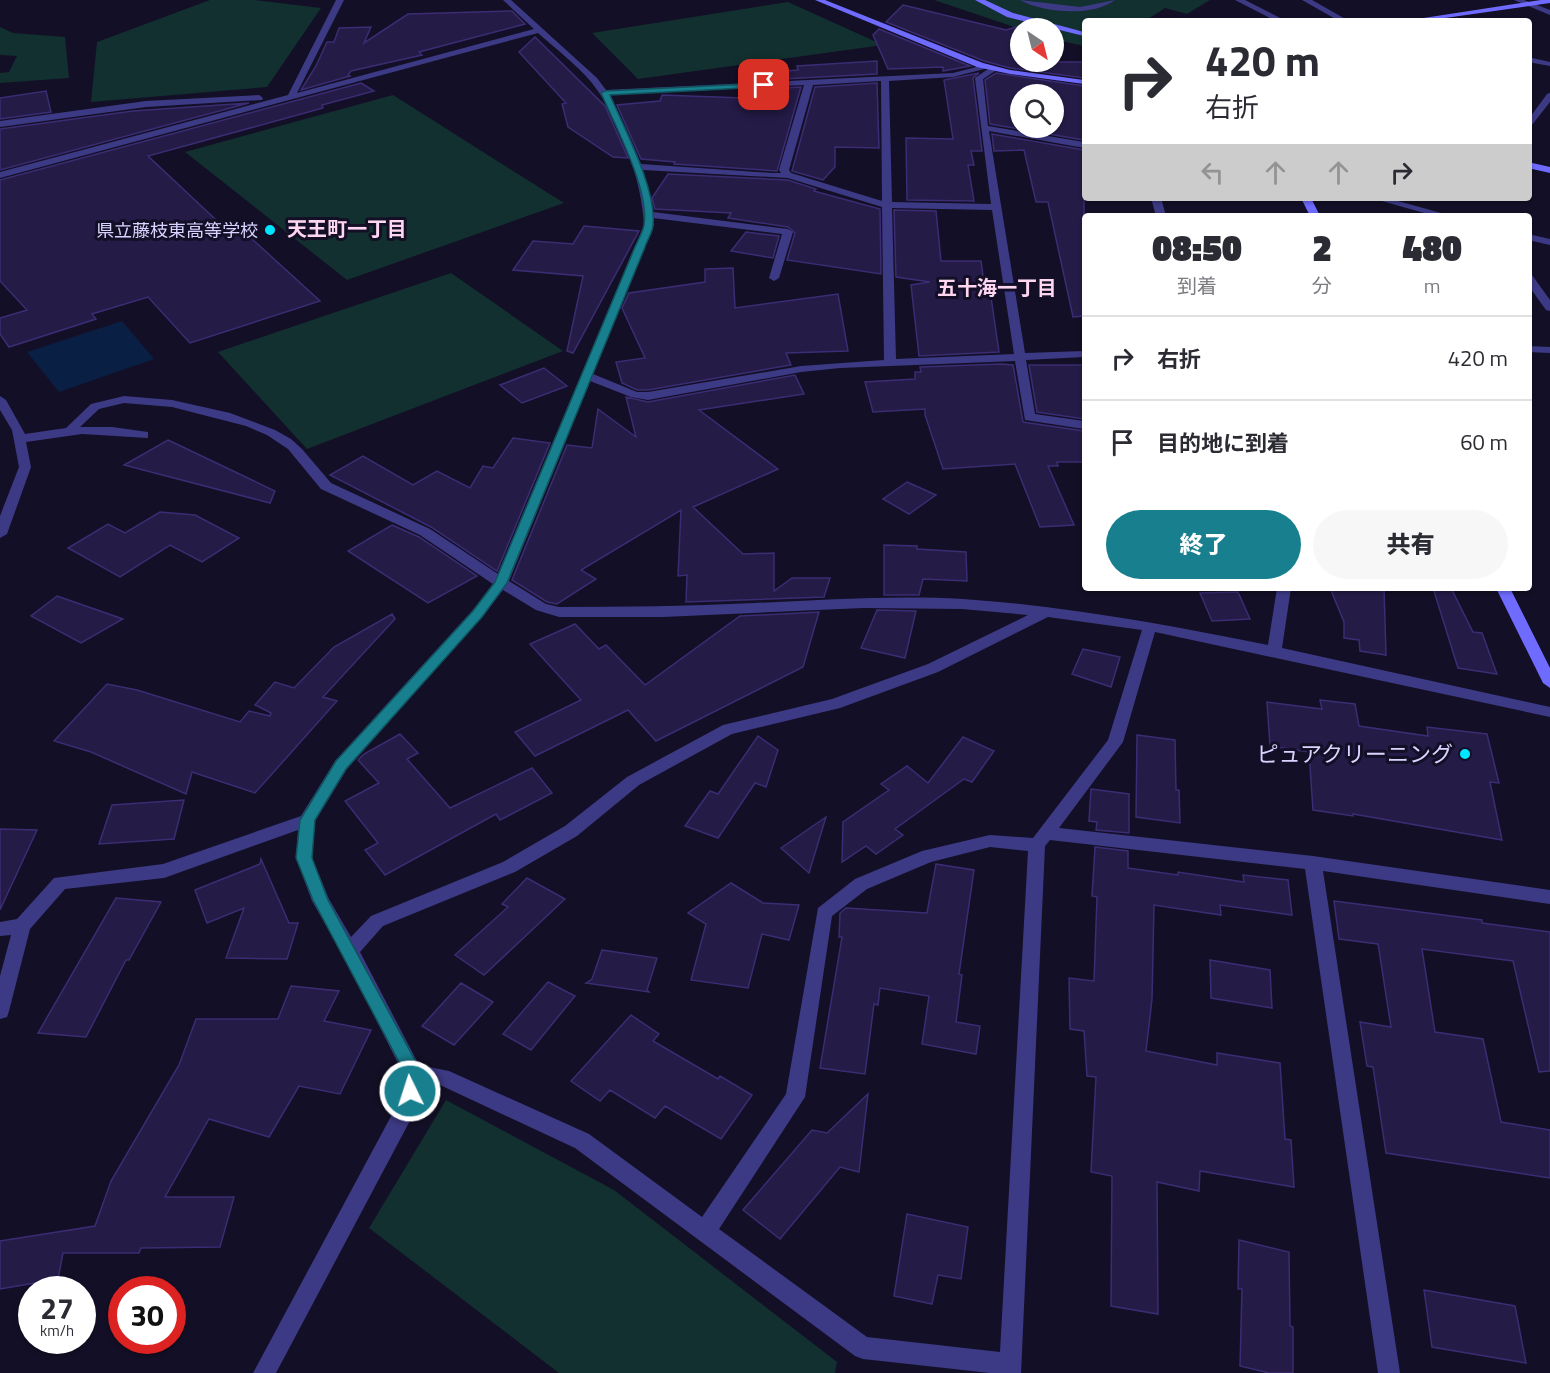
<!DOCTYPE html>
<html lang="ja">
<head>
<meta charset="utf-8">
<style>
  :root { --surface:#fff; --page:#f7f7f7; --text:#2b2b33; --muted:#7c7c81; --line:#e1e1e2; --accent:#187f8f }
  body { margin:0; font-family:"Titillium Web","Noto Sans JP",sans-serif; background:var(--page); color:var(--text); height:100vh; display:flex; flex-direction:column; font-size:22px; white-space:nowrap }
  * { box-sizing:border-box; margin:0 }
  p { font-size:20px; color:var(--muted) }
  .icon { flex:none; width:33px; height:33px; fill:none; stroke:currentColor; stroke-width:2; stroke-linecap:round; stroke-linejoin:round }
  .map { position:relative; flex:1; overflow:hidden }
  .panel { position:absolute; left:1082px; top:213px; width:450px; height:378px; display:flex; flex-direction:column; background:var(--surface); border-radius:6px; box-shadow:0 2px 4px #0004 }
  .panel>* { flex:none }
  .top-card { position:absolute; left:1082px; top:18px; width:450px; height:183px; border-radius:6px; box-shadow:0 2px 4px #0004; background:#fff; color:var(--text); overflow:hidden }
  .needle { width:39px; rotate:145deg }
  .buttons { position:absolute; left:1010px; top:18px; display:grid; gap:12px }
  .buttons a { display:grid; place-items:center; width:54px; height:54px; border-radius:50%; background:var(--surface); box-shadow:0 2px 4px #0004; font-size:30px }
  .speed { position:absolute; left:18px; top:1276px; display:flex; gap:12px; font-size:30px; font-weight:700; text-align:center }
  .speed>* { display:grid; place-content:center; width:78px; height:78px; border-radius:50%; background:var(--surface); box-shadow:0 2px 4px #0004; line-height:1 }
  .speed small { font-size:15px; font-weight:400 }
  .speed .limit { border:9px solid #d22; background:#fff; color:#111 }
  .pin { position:absolute; display:grid; place-items:center; width:51px; height:51px; color:#fff; margin:-26px; border-radius:12px; box-shadow:0 3px 9px #0006 }
  .me { position:absolute; width:66px; margin:-33px; rotate:356deg; stroke-linejoin:round; filter:drop-shadow(0 0 4px #0008) }
  .turn { display:flex; align-items:center; gap:21px; height:126px; padding:0 24px; font-size:27px }
  .turn .icon { width:78px; height:78px; stroke-width:2.5 }
  .turn b { display:block; font-size:42px; line-height:51px }
  .lanes { display:flex; align-items:center; height:57px; padding:0 24px; background:#0003; justify-content:center; gap:30px; direction:ltr }
  .lanes .off { opacity:.35 }
  .eta { display:flex; justify-content:space-evenly; align-items:center; height:102px; text-align:center }
  .eta b { font-size:36px; font-weight:800; line-height:42px }
  .cta { display:flex; gap:12px; margin-top:auto; padding:12px 24px }
  .cta a { flex:1; height:69px; border-radius:36px; background:var(--accent); color:#fff; font-size:24px; font-weight:800; line-height:69px; text-align:center }
  .cta a+a { background:var(--page); color:var(--text) }
  ul { padding:0; list-style:none }
  li { display:flex; align-items:center; gap:18px; height:84px; padding:0 24px; border-top:2px solid var(--line) }
  li div { flex:1 }
  li b { display:block; font-size:22px }
  li em { font-style:normal }
  .map>svg:first-child { display:block }
</style>
</head>
<body>
<div class="map">
<svg width="1550" height="1373" viewBox="0 0 1550 1373">
  <rect width="100%" height="100%" fill="#130f26"/>
  <!-- green -->
  <path fill="#12302f" d="M 210,0 L 254,0 L 321,8 L 267,87 L 91,102 L 97,42 Z
    M 934,0 L 1210,0 L 1187,14 L 1165,8 L 1145,21 L 1084,21 L 1084,46 L 1053,39 L 1053,28 L 1020,29 Z
    M 788,2 L 883,45 L 638,79 L 592,33 Z
    M 0,27 L 13,33 L 65,37 L 69,78 L 0,83 L 0,73 L 9,72 L 17,56 L 0,55 Z
    M 393,95 L 564,203 L 347,280 L 185,152 Z
    M 451,273 L 563,351 L 307,449 L 218,352 Z
    M 446,1100 L 614,1190 L 837,1362 L 835,1373 L 559,1373 L 369,1228 Z"/>
  <!-- water -->
  <path fill="#0a1f44" d="M 122,321 L 154,359 L 59,392 L 27,352 Z"/>
  <!-- building -->
  <path fill="#241b47" stroke="#3b2d73" stroke-width="1.5" fill-rule="evenodd" d="M 903,5 L 1006,30 L 1020,26 L 1020,62 L 1084,62 L 1084,78 L 1010,68 L 984,61 L 886,22 Z
    M 512,11 L 525,24 L 419,52 L 422,55 L 351,71 L 348,75 L 350,76 L 301,90 L 316,66 L 327,42 L 334,42 L 339,28 L 371,27 L 364,43 L 408,14 Z
    M 879,29 L 970,66 L 943,71 L 943,67 L 888,69 L 873,35 Z
    M 535,37 L 605,106 L 628,158 L 613,157 L 568,127 L 562,104 L 566,103 L 519,52 Z
    M 877,61 L 877,74 L 764,80 L 760,73 L 798,70 L 797,66 Z
    M 979,73 L 973,78 L 982,151 L 971,151 L 974,165 L 968,165 L 974,201 L 907,200 L 906,138 L 953,139 L 944,80 Z
    M 996,73 L 1084,86 L 1084,140 L 990,124 L 985,80 ZM 1020,94 L 1053,94 L 1053,128 L 1020,128 Z
    M 361,83 L 374,91 L 322,105 L 323,108 L 148,156 L 229,232 L 240,228 L 320,301 L 190,343 L 148,297 L 92,314 L 96,319 L 9,347 L 0,334 L 0,318 L 27,310 L 0,281 L 0,180 Z
    M 877,83 L 879,148 L 835,147 L 835,167 L 823,180 L 792,171 L 815,87 Z
    M 801,87 L 777,171 L 674,164 L 675,162 L 641,159 L 617,105 L 660,101 L 662,95 L 773,99 L 768,89 Z
    M 46,91 L 51,112 L 0,119 L 0,98 Z
    M 249,103 L 0,170 L 0,129 L 133,111 Z
    M 992,134 L 1084,150 L 1084,316 L 1073,317 L 1048,202 L 1036,202 L 1024,150 L 994,151 Z
    M 668,174 L 788,180 L 816,189 L 814,191 L 880,209 L 881,274 L 787,260 L 795,233 L 788,227 L 728,218 L 731,213 L 655,209 L 652,198 Z
    M 894,210 L 936,211 L 941,261 L 981,261 L 986,297 L 991,297 L 999,352 L 919,356 L 911,285 L 930,282 L 896,277 Z
    M 584,226 L 639,231 L 573,353 L 567,351 L 583,276 L 513,270 L 533,241 L 573,244 Z
    M 746,232 L 779,236 L 773,258 L 731,251 Z
    M 733,268 L 735,308 L 838,294 L 848,351 L 786,353 L 791,365 L 648,390 L 637,390 L 622,383 L 616,362 L 645,358 L 622,308 L 629,293 L 705,282 L 705,269 Z
    M 1001,364 L 1013,365 L 1023,422 L 1084,431 L 1084,462 L 1057,462 L 1058,466 L 1048,466 L 1074,525 L 1040,527 L 1015,464 L 943,469 L 925,415 L 925,409 L 873,412 L 865,382 L 915,379 L 915,372 L 921,372 L 920,367 Z
    M 1029,365 L 1084,365 L 1084,419 L 1037,412 Z
    M 544,368 L 567,386 L 522,403 L 500,385 Z
    M 795,375 L 804,394 L 699,410 L 778,469 L 693,507 L 743,554 L 774,553 L 774,591 L 792,578 L 830,578 L 824,597 L 686,602 L 687,575 L 678,576 L 681,510 L 581,570 L 596,579 L 557,604 L 547,602 L 512,580 L 567,445 L 592,448 L 598,409 L 636,437 L 626,397 L 648,402 Z
    M 513,438 L 550,443 L 497,571 L 431,527 L 330,475 L 363,456 L 413,485 L 437,471 L 470,488 L 483,466 L 493,468 Z
    M 168,440 L 275,491 L 270,503 L 124,465 Z
    M 907,482 L 936,495 L 909,514 L 883,499 Z
    M 160,512 L 195,515 L 239,538 L 202,562 L 170,545 L 120,577 L 68,548 L 108,524 L 125,533 Z
    M 392,525 L 419,537 L 477,576 L 428,603 L 348,551 Z
    M 884,545 L 917,546 L 917,549 L 966,552 L 967,581 L 923,579 L 919,595 L 884,595 Z
    M 1330,588 L 1384,588 L 1386,655 L 1360,651 L 1359,640 L 1344,638 L 1344,622 Z
    M 1433,588 L 1451,588 L 1473,632 L 1482,633 L 1497,674 L 1458,668 Z
    M 1238,592 L 1250,619 L 1212,621 L 1200,593 Z
    M 57,596 L 123,619 L 81,643 L 31,616 Z
    M 877,610 L 916,611 L 905,658 L 861,648 Z
    M 819,612 L 803,667 L 656,741 L 628,710 L 535,756 L 515,732 L 581,700 L 530,644 L 575,624 L 599,649 L 606,645 L 645,685 L 740,616 Z
    M 392,614 L 395,619 L 323,697 L 337,701 L 255,793 L 192,772 L 186,794 L 91,752 L 54,741 L 107,684 L 137,690 L 240,722 L 249,711 L 270,716 L 271,713 L 255,705 L 275,682 L 294,688 L 334,647 Z
    M 1083,649 L 1120,657 L 1111,687 L 1072,674 Z
    M 1320,700 L 1355,704 L 1359,726 L 1428,736 L 1427,727 L 1487,734 L 1499,783 L 1490,782 L 1502,840 L 1353,814 L 1353,816 L 1313,810 L 1309,752 L 1270,746 L 1267,702 L 1322,709 Z
    M 400,734 L 418,753 L 407,759 L 450,808 L 532,768 L 552,793 L 500,820 L 496,814 L 385,875 L 365,850 L 378,843 L 345,801 L 379,783 L 358,760 L 364,754 Z
    M 1137,735 L 1175,740 L 1176,790 L 1179,790 L 1180,823 L 1136,817 Z
    M 758,736 L 778,750 L 766,787 L 755,783 L 718,838 L 685,826 L 710,791 L 718,794 Z
    M 963,737 L 994,751 L 972,782 L 964,779 L 895,829 L 903,835 L 876,854 L 866,846 L 842,862 L 843,822 L 889,790 L 881,784 L 907,766 L 928,783 Z
    M 1091,789 L 1129,794 L 1129,833 L 1096,830 L 1097,822 L 1089,821 Z
    M 184,800 L 174,839 L 99,844 L 112,805 Z
    M 826,817 L 809,873 L 781,848 Z
    M 0,829 L 37,830 L 0,910 Z
    M 1095,847 L 1128,851 L 1128,868 L 1178,875 L 1178,872 L 1244,882 L 1243,875 L 1288,880 L 1292,915 L 1220,905 L 1221,915 L 1154,905 L 1152,999 L 1146,1051 L 1217,1065 L 1217,1053 L 1280,1063 L 1285,1139 L 1291,1140 L 1294,1187 L 1200,1171 L 1199,1191 L 1157,1182 L 1158,1314 L 1111,1306 L 1112,1176 L 1091,1172 L 1096,1077 L 1087,1076 L 1084,1031 L 1070,1029 L 1069,978 L 1094,981 L 1097,897 L 1092,896 Z
    M 261,859 L 289,923 L 298,923 L 287,959 L 226,958 L 244,908 L 207,923 L 195,890 L 260,864 Z
    M 936,864 L 974,870 L 959,974 L 962,975 L 956,1022 L 980,1026 L 976,1054 L 922,1044 L 929,996 L 880,988 L 878,1005 L 874,1004 L 865,1074 L 820,1068 L 842,937 L 839,937 L 840,913 L 846,908 L 927,913 Z
    M 527,878 L 565,899 L 484,975 L 455,955 L 508,907 L 502,904 Z
    M 731,883 L 763,903 L 799,905 L 789,940 L 762,934 L 748,988 L 691,980 L 706,924 L 688,913 Z
    M 116,898 L 161,902 L 129,960 L 126,960 L 86,1037 L 38,1033 Z
    M 1334,901 L 1482,920 L 1482,923 L 1550,932 L 1550,1071 L 1539,1072 L 1513,961 L 1422,949 L 1435,1032 L 1483,1039 L 1501,1122 L 1550,1130 L 1550,1178 L 1386,1153 L 1373,1067 L 1367,1066 L 1360,1022 L 1391,1027 L 1378,944 L 1339,939 Z
    M 602,950 L 657,958 L 647,990 L 649,992 L 586,983 L 592,979 Z
    M 1210,960 L 1270,970 L 1272,1008 L 1211,998 Z
    M 548,982 L 575,996 L 531,1050 L 503,1034 Z
    M 461,983 L 493,1002 L 454,1045 L 422,1026 Z
    M 291,986 L 339,991 L 324,1021 L 371,1030 L 340,1094 L 299,1086 L 269,1137 L 209,1119 L 165,1197 L 234,1197 L 220,1247 L 141,1248 L 139,1253 L 63,1253 L 58,1279 L 0,1289 L 0,1241 L 95,1226 L 111,1181 L 179,1065 L 196,1019 L 278,1019 Z
    M 631,1015 L 659,1034 L 653,1041 L 718,1079 L 720,1076 L 752,1095 L 721,1139 L 665,1106 L 655,1118 L 610,1090 L 600,1101 L 571,1081 Z
    M 868,1094 L 859,1172 L 840,1167 L 780,1239 L 743,1210 L 812,1130 L 827,1133 Z
    M 907,1214 L 968,1227 L 961,1279 L 938,1275 L 932,1304 L 894,1296 Z
    M 1239,1240 L 1289,1252 L 1290,1326 L 1293,1327 L 1293,1373 L 1269,1373 L 1240,1366 L 1242,1289 L 1238,1289 Z
    M 1424,1290 L 1515,1306 L 1526,1363 L 1432,1347 Z"/>
  <g fill="none" stroke-linecap="round" stroke-linejoin="round">
    <!-- lane -->
    <path fill="#3d3a85" fill-rule="evenodd" d="M 1020,0 L 1080,7 L 1115,0 C 1093,17 1043,13 1020,0 Z"/>
    <!-- street -->
    <path fill="#3d3a85" fill-rule="evenodd" d="M 336,0 L 344,0 L 297,93 L 534,29 L 503,0 L 511,0 L 597,78 L 606,90 L 953,73 L 988,64 L 988,68 L 953,77 L 889,81 L 892,202 L 991,204 L 975,78 L 991,67 L 998,69 L 983,79 L 988,126 L 1084,142 L 1084,148 L 989,131 L 1025,353 L 1084,351 L 1084,357 L 1026,360 L 1035,414 L 1084,421 L 1084,429 L 1025,420 L 1015,361 L 840,368 L 801,372 L 648,400 L 631,397 L 590,381 L 509,581 L 546,604 L 559,607 C 624,607 689,606 754,603 C 823,600 893,595 963,599 C 1066,606 1167,625 1268,645 L 1277,588 L 1291,588 L 1282,648 L 1550,707 L 1550,717 L 1155,632 L 1123,742 L 1059,828 L 1313,856 L 1550,890 L 1550,904 L 1323,871 L 1400,1373 L 1378,1373 L 1305,869 L 1050,840 L 1045,846 L 1021,1373 L 990,1373 L 863,1359 L 855,1356 L 575,1148 L 440,1085 L 421,1083 L 413,1115 L 276,1373 L 253,1373 L 396,1107 L 403,1073 L 344,956 L 312,901 L 296,858 L 298,830 L 164,878 L 65,889 L 30,929 L 9,1011 L 7,1017 L 0,1019 L 0,976 L 11,935 L 0,936 L 0,922 L 17,919 L 54,878 L 163,864 L 301,816 L 335,761 L 472,611 L 493,584 L 420,535 L 321,489 L 288,449 L 267,435 L 246,426 L 172,407 L 124,403 L 99,409 L 80,427 L 112,427 L 148,432 L 148,438 L 82,434 L 26,442 L 31,467 L 7,534 L 0,538 L 0,516 L 19,467 L 12,430 L 0,410 L 0,396 L 6,400 L 25,434 L 66,428 L 91,404 L 124,396 L 172,400 L 230,413 L 275,430 L 291,439 L 302,449 L 331,483 L 430,529 L 498,574 L 644,225 C 642,181 620,118 592,83 C 577,65 556,49 538,33 L 0,178 L 0,172 L 288,95 ZM 881,81 L 882,201 L 791,173 L 789,170 L 813,85 ZM 804,85 L 779,170 L 781,173 L 772,173 L 641,164 L 626,129 L 609,95 ZM 643,170 L 788,178 L 882,207 L 884,360 L 801,366 L 648,392 L 637,392 L 593,374 L 654,225 L 653,218 L 782,234 L 769,278 L 774,281 L 779,278 L 793,232 L 788,229 L 653,212 ZM 892,208 L 992,210 L 1014,354 L 896,359 ZM 503,590 L 536,610 L 559,617 L 663,617 L 863,608 L 962,609 L 1028,615 L 928,664 L 832,699 L 723,725 L 627,777 L 565,826 L 503,862 L 371,916 L 351,937 L 329,899 L 312,858 L 315,821 L 347,769 L 482,617 ZM 1048,617 L 1142,630 L 1108,740 L 1033,838 L 990,835 L 922,851 L 855,879 L 818,908 L 786,1094 L 702,1217 L 589,1134 L 449,1071 L 419,1065 L 360,952 L 383,926 L 515,872 L 577,836 L 639,785 L 732,734 L 840,708 L 938,672 ZM 990,847 L 1028,851 L 1000,1352 L 867,1337 L 719,1229 L 805,1097 L 832,916 L 867,889 L 931,862 Z
      M 1235,0 L 1245,0 L 1286,21 L 1276,21 Z
      M 1302,0 L 1312,0 L 1349,21 L 1339,21 Z
      M 1514,0 L 1524,0 L 1550,10 L 1550,15 Z
      M 1528,57 L 1550,62 L 1550,66 L 1528,62 Z
      M 1550,93 L 1550,102 L 1528,130 L 1528,120 L 1547,94 Z
      M 259,95 L 263,98 L 262,100 L 146,107 L 0,127 L 0,121 L 146,101 Z
      M 1151,198 L 1161,198 L 1166,216 L 1156,216 Z
      M 1371,198 L 1387,198 L 1452,216 L 1435,216 Z
      M 1528,234 L 1550,239 L 1550,245 L 1528,240 Z
      M 1528,274 L 1532,275 L 1550,300 L 1550,311 L 1546,310 L 1528,285 Z
      M 1528,346 L 1550,347 L 1550,353 L 1528,352 Z"/>
    <!-- secondary -->
    <path fill="#6f6bff" fill-rule="evenodd" d="M 815,0 L 825,0 L 983,63 L 1010,70 L 1084,80 L 1084,84 L 1010,74 L 977,67 Z
      M 975,0 L 985,0 L 1013,13 L 1084,32 L 1084,36 L 1007,17 Z
      M 1541,0 L 1550,0 L 1550,3 L 1424,21 L 1404,21 Z
      M 1528,162 L 1550,167 L 1550,173 L 1528,168 Z
      M 1301,198 L 1311,198 L 1320,216 L 1310,216 Z
      M 1496,588 L 1510,588 L 1550,668 L 1550,688 L 1543,683 Z"/>
  </g>
  <!-- route -->
  <path fill="#187f8f" stroke="#10535d" stroke-width="1.5" d="M 767,83 L 767,87 L 764,87 L 610,95 C 624,128 657,190 653,225 C 653,232 647,240 645,247 L 507,583 L 482,617 L 346,769 L 315,820 L 312,858 L 328,900 L 422,1073 L 416,1097 L 410,1099 L 404,1097 L 401,1091 L 405,1073 L 313,900 L 296,858 L 300,820 L 336,761 L 473,611 L 495,582 L 635,247 C 638,240 643,232 644,225 C 650,191 615,125 601,93 L 605,91 Z"/>
  <!-- markers -->
  <g fill="#00e5ff" stroke="#130f26" stroke-width="2">
    <circle cx="270" cy="230" r="6"/>
    <circle cx="1465" cy="754" r="6"/>
  </g>
  <g text-anchor="middle" dominant-baseline="central" stroke-width="6" stroke-linejoin="round" paint-order="stroke">
    <!-- far-poi labels -->
    <g font-size="18" fill="#d9d4ff" stroke="#130f26" text-anchor="end">
      <text x="258" y="230">県立藤枝東高等学校</text>
    </g>
    <!-- far-neighbourhood labels -->
    <g font-size="20" font-weight="bold" fill="#ffd6f0" stroke="#130f26">
      <text x="347" y="228">天王町一丁目</text>
      <text x="997" y="287">五十海一丁目</text>
    </g>
    <!-- poi labels -->
    <g font-size="22" fill="#d9d4ff" stroke="#130f26" text-anchor="end">
      <text x="1453" y="754">ピュアクリーニング</text>
    </g>
  </g>
</svg>
<div class="buttons">
<a><svg class="needle" viewBox="-14 -14 28 28"><path d="M0-13l5 13h-10z" fill="#e53935"/><path d="M0 13l5-13h-10z" fill="#7c7c81"/></svg></a>
<a><svg class="icon" aria-label="search" viewBox="0 0 24 24"><circle cx="10" cy="10" r="6"/><path d="M15 15l6 6"/></svg></a>
</div>
<div class="speed"><div>27<small>km/h</small></div><div class="limit">30</div></div>
<div class="pin" style="left:764px;top:85px;background:#d93025"><svg class="icon" aria-label="arrive" viewBox="0 0 24 24"><path d="M6 21V4h12l-3 4 3 4H6"/></svg></div>
<svg class="me" style="left:410px;top:1091px" viewBox="-20 -20 40 40"><circle r="17" fill="#187f8f" stroke="#fff" stroke-width="3"/><path d="M0-11L8 9 0 5-8 9z" fill="#fff"/></svg>
<div class="top-card">
<div class="turn"><svg class="icon" aria-label="right" viewBox="0 0 24 24"><path d="M7 20v-9h11M14 6l5 5-5 5"/></svg><div><b>420 m</b>右折</div></div>
<div class="lanes"><svg class="icon off" aria-label="left" viewBox="0 0 24 24"><path d="M17 20v-9H6M10 6l-5 5 5 5"/></svg><svg class="icon off" aria-label="ahead" viewBox="0 0 24 24"><path d="M12 20V5M6 11l6-6 6 6"/></svg><svg class="icon off" aria-label="ahead" viewBox="0 0 24 24"><path d="M12 20V5M6 11l6-6 6 6"/></svg><svg class="icon" aria-label="right" viewBox="0 0 24 24"><path d="M7 20v-9h11M14 6l5 5-5 5"/></svg></div>
</div>
<section class="panel">
<div class="eta">
<div><b>08:50</b><p>到着</p></div>
<div><b>2</b><p>分</p></div>
<div><b>480</b><p>m</p></div>
</div>
<ul>
<li><svg class="icon" aria-label="right" viewBox="0 0 24 24"><path d="M7 20v-9h11M14 6l5 5-5 5"/></svg><div><b>右折</b></div><em>420 m</em></li>
<li><svg class="icon" aria-label="arrive" viewBox="0 0 24 24"><path d="M6 21V4h12l-3 4 3 4H6"/></svg><div><b>目的地に到着</b></div><em>60 m</em></li>
</ul>
<div class="cta"><a>終了</a><a>共有</a></div>
</section>
</div>
</body>
</html>
